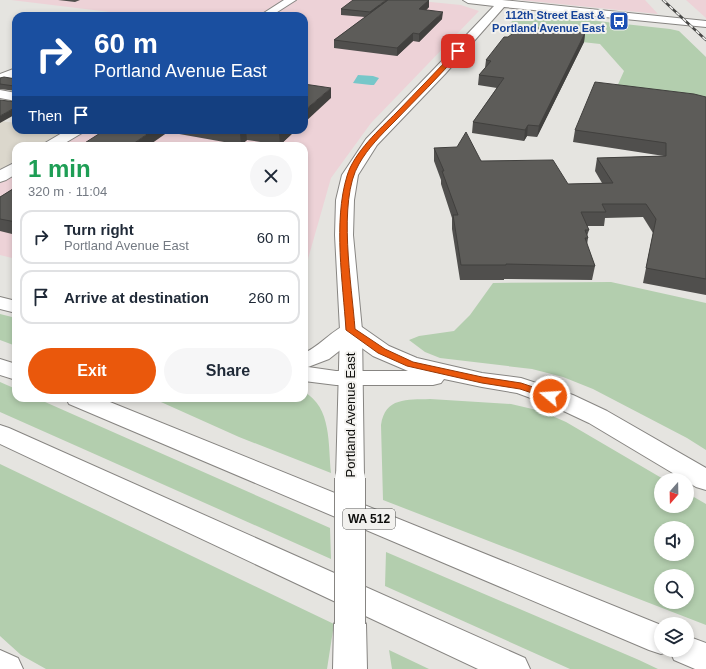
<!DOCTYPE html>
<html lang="en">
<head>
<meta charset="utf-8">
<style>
  :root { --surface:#fff; --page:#f6f6f7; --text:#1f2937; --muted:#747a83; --line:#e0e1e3; --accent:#ea580c }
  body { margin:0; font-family:Arial,sans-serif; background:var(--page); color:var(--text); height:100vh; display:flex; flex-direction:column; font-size:15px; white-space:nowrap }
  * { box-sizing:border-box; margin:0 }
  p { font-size:13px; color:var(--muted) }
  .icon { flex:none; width:22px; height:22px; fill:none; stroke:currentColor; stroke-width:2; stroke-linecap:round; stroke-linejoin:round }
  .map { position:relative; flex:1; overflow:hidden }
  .details { position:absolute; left:12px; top:142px; width:296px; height:260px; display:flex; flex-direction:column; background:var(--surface); border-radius:12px; box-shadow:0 2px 6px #0003 }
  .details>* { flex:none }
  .hud { position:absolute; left:12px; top:12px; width:296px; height:122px; border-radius:12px; box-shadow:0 2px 6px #0003; background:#1a4fa0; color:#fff; overflow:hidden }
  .needle { width:26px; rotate:200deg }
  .fabs { position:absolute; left:654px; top:473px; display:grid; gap:8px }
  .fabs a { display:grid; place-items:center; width:40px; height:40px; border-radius:50%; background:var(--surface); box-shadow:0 2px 6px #0003; font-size:20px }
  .pin { position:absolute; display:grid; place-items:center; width:34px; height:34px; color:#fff; margin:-17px; border-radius:8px; box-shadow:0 2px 6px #0006 }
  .me { position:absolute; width:44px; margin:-22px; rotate:288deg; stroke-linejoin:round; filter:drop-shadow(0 0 3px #0008) }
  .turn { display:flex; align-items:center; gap:14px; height:84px; padding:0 16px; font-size:18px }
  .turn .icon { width:52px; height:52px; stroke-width:2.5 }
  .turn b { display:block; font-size:28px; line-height:34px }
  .then { display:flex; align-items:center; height:38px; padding:0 16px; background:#0003; gap:8px; font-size:15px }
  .round { display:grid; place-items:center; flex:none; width:42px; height:42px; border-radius:21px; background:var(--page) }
  .head { display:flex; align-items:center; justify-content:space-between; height:68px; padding:0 16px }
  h1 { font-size:24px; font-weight:600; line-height:30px; color:#1e9e55 }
  .button { display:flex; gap:8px; margin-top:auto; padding:8px 16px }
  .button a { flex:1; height:46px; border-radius:24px; background:var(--accent); color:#fff; font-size:16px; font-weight:600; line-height:46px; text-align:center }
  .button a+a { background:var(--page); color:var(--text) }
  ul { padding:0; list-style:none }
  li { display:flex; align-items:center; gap:12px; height:54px; margin:0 8px 6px; padding:0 8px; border:2px solid var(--line); border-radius:12px }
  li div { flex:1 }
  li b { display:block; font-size:15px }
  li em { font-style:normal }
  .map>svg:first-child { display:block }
</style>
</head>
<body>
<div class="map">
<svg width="706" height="669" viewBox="0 0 706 669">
  <rect width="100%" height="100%" fill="#e5e4e0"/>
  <!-- commercial -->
  <path fill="#edd2d7" d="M 11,0 L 410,0 L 461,5 L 479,11 L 371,123 L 331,178 L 304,273 L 304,146 L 61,146 L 88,130 L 304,130 L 304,16 L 143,16 Z
    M 520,0 L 645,0 L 658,14 Z
    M 686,0 L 706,0 L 706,19 L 706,18 Z
    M 16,173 L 16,259 L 0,255 L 0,183 Z"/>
  <!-- built -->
  <path fill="#dbd7cc" d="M 0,121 L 16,123 L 16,130 L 54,130 L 64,132 L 40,146 L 16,146 L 16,160 L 0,170 Z"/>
  <!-- green -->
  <path fill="#b3ceae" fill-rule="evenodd" d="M 523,14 L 533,14 L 670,29 L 679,31 L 706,57 L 706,105 L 615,91 L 624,71 L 600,44 L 501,33 L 517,16 Z
    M 611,282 L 706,303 L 706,450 L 687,438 L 593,389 L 563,377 L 532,369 L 440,358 L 425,352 L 409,340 L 419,336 L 454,331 L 470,315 L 493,283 Z
    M 0,314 L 16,318 L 16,346 L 0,340 Z
    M 0,382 L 16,389 L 16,398 L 36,398 L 330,528 L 331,559 L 0,412 Z
    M 304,392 C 332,407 328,445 331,473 L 239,437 L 152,398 L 304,398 Z
    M 430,399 L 511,404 L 541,411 L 566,422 L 665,480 L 661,480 L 661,506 L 687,506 L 687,493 L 706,504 L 706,625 L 383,500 L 381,425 C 385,397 407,400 430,399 ZM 661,528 L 687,528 L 687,554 L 661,554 ZM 661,576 L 687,576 L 687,602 L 661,602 Z
    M 0,464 L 334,624 L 327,669 L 46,669 L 21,655 L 0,636 Z
    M 386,552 L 639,660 L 658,669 L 570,669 L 385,586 Z
    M 389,650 L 429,669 L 392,669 Z"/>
  <!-- water -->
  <path fill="#77c7c9" d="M 358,75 L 373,76 L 379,78 L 374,85 L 371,85 L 353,83 Z"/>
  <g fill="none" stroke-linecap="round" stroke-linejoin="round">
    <!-- minor casing -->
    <g stroke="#878582" stroke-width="2">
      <path id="minor" d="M 284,0 L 296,0 L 271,16 L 259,16 Z
        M 16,68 L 16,76 L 0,83 L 0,74 Z
        M 0,90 L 16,93 L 16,101 L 0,98 Z
        M 67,130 L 84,130 L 82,133 L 60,146 L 43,146 L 45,143 Z
        M 16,162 L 16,174 L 6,180 L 0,182 L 0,170 Z"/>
    </g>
    <!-- secondary casing -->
    <g stroke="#878582" stroke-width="2">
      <path id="secondary" d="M 463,0 L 502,0 L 706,21 L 706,27 L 504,7 L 445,74 L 377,145 L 358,175 L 354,200 L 353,235 L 362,330 L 364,478 L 360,485 L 350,488 L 340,485 L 336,478 L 340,330 L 335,235 L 336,200 L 342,175 L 366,139 L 435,68 L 494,6 L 468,3 Z
        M 350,610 L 361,614 L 366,624 L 367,669 L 333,669 L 334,624 L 339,614 Z"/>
    </g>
    <!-- motorway casing -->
    <g stroke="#878582" stroke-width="2">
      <path id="motorway" d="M 0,297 L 16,301 L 16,313 L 0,309 Z
        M 351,323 L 359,325 L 389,346 L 417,358 L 482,373 L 521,378 L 573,395 L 607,411 L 706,468 L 706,490 L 696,487 L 589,423 L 555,407 L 517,393 L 482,387 L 444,379 L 441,383 L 433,385 L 336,385 L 304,381 L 304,353 C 321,346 333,328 351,323 ZM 352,341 L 373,356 L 408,371 L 336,371 L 308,367 L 329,359 Z
        M 0,359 L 16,364 L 16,380 L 0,375 Z
        M 66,398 L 100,398 L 661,625 L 661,650 L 687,650 L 687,636 L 706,643 L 706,669 L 695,669 L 674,660 L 670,651 L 661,654 L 649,650 L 69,404 Z
        M 0,425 L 9,428 L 525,658 L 530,669 L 478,669 L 0,444 Z
        M 0,650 L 18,658 L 23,669 L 0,669 Z"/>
    </g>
    <!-- minor -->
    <use href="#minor" fill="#fff" fill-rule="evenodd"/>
    <!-- secondary -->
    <use href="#secondary" fill="#fff" fill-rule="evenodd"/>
    <!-- motorway -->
    <use href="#motorway" fill="#fff" fill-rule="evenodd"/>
    <!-- rail casing -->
    <g stroke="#474745" stroke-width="2.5">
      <path id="rail" d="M 663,0 L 706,40"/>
    </g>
    <!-- rail -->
    <use href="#rail" stroke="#f2f1ee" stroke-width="1.5" stroke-dasharray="4.5" stroke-linecap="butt"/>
    <!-- secondary-bridge casing -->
    <g stroke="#878582" stroke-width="32" stroke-linecap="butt">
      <path id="secondary-bridge" d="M 350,478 L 350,624"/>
    </g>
    <!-- secondary-bridge -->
    <use href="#secondary-bridge" stroke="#fff" stroke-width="30"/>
  </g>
  <!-- wall -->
  <path fill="#504f4d" d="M 58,0 L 80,0 L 75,2 Z
    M 429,0 L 429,7 L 426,10 L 442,19 L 419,42 L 413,41 L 397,56 L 334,48 L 334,40 L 365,17 L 341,15 L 341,9 Z
    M 585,33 L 584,42 L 537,137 L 527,136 L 524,141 L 472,133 L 473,122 L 497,88 L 478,85 L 479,75 L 485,68 L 486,60 L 508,37 Z
    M 0,78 L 16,79 L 16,91 L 0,89 Z
    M 706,97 L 706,295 L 643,283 L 653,233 L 643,217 L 605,218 L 604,226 L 587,226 L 589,230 L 587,236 L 588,238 L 587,245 L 595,266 L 592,280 L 504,279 L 504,280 L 460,280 L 452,229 L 452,218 L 441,184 L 441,180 L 434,161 L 434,148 L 568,184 L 602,183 L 595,171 L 597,158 L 664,156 L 573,142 L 575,130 Z
    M 105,130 L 296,130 L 280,145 L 247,140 L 241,145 L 168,132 Z
    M 16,187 L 16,235 L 0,231 L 0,197 Z"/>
  <!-- shaded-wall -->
  <path fill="#41403e" d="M 386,0 L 392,0 L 370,18 L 370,12 Z
    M 429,0 L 429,7 L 419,17 L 419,9 Z
    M 443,12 L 442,19 L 419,42 L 419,34 Z
    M 413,33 L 413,41 L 397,56 L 397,48 Z
    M 585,33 L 584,42 L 537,137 L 539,126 Z
    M 16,85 L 16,91 L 14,86 Z
    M 331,88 L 331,98 L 304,123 L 304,111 Z
    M 16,107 L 16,114 L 0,123 L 0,116 Z
    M 528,125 L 527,136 L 524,141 L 525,130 Z
    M 153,130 L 167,130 L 168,132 L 148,146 L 130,146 Z
    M 244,130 L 246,130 L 247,140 L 241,145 L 240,133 Z
    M 283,130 L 296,130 L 280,145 L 279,133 Z"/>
  <!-- building -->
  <path fill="#5d5c59" stroke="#41403e" d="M 353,0 L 386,0 L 370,12 L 341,9 Z
    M 388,0 L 429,0 L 419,9 L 443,12 L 419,34 L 413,33 L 397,48 L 334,40 Z
    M 518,26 L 585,33 L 539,126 L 528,125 L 525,130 L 473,122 L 504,78 L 479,75 L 491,61 L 486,60 L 504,37 L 508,37 L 512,34 Z
    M 4,77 L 16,79 L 16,85 L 14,86 L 0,84 L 0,78 Z
    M 595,82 L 694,94 L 706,97 L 706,279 L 646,268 L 656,219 L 646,204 L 602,204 L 606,212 L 581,212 L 589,230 L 585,230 L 588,238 L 585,238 L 595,266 L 506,264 L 506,265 L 461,265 L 453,215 L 458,215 L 442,171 L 444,171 L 434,148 L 457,147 L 466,132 L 481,161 L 553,160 L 568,184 L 613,183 L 597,158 L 666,156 L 666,143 L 575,130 Z
    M 304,84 L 331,88 L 304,111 Z
    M 0,100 L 16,102 L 16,107 L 0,116 Z
    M 105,130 L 153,130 L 130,146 L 80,146 Z
    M 222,130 L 244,130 L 240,133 Z
    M 259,130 L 283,130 L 279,133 Z
    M 16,187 L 16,222 L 0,219 L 0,197 Z"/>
  <!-- route -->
  <path fill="#ea580c" stroke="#983908" d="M 456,50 L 461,51 C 440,76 416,99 394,122 C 381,135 368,148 359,164 C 337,201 352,286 355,329 L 385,349 L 413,362 L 482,377 L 521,383 L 554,394 L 555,396 L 554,398 L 550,399 L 520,389 L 482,383 L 407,366 L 378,353 L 346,330 C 343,283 333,222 347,176 C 354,152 380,129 397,112 C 417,91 437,71 456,50 Z"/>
  <!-- icons -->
  <defs>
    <g id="bus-square" transform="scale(1)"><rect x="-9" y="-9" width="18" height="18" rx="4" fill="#1a4fb4" stroke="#f2f1ee"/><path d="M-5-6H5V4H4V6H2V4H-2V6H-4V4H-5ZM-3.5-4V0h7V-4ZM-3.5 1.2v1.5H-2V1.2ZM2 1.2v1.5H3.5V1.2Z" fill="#fff"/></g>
  </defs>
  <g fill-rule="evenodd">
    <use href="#bus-square" x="619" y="21"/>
  </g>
  <g text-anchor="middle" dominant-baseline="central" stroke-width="4" stroke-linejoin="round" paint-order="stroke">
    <!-- far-transit labels -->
    <g font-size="11" font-weight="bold" fill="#164399" stroke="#f2f1ee" text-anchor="end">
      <text x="605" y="15">112th Street East &amp;<tspan x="605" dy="13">Portland Avenue East</tspan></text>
    </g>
    <!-- shield labels -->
    <rect fill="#f2f1ee" stroke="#525250" stroke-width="1" x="343" y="509" width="52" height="20" rx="3"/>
    <g font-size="12" font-weight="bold" fill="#0e0e0c">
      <text x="369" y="519">WA 512</text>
    </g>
    <!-- street labels -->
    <g font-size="13" fill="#0e0e0c" stroke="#f2f1ee">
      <text transform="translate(350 415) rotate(-90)">Portland Avenue East</text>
    </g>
  </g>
</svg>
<div class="fabs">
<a><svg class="needle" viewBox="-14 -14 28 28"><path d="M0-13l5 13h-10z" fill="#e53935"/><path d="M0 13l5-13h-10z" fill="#747a83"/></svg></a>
<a><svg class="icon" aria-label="sound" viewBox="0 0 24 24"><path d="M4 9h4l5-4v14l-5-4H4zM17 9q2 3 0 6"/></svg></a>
<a><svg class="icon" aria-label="search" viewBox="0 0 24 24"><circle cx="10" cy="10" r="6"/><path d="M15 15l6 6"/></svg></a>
<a><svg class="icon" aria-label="layers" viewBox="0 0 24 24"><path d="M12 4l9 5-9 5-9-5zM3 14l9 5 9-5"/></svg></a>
</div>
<div class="pin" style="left:458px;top:51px;background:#d93025"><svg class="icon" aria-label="arrive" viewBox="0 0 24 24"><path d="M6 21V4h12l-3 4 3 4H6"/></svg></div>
<svg class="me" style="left:550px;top:396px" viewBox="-20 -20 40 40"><circle r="17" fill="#ea580c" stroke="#fff" stroke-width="3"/><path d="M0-11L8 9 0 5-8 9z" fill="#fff"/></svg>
<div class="hud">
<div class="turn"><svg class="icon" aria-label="right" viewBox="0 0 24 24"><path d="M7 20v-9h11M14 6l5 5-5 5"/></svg><div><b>60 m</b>Portland Avenue East</div></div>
<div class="then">Then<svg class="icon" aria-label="arrive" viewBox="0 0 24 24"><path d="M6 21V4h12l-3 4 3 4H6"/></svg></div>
</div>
<section class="details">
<div class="head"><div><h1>1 min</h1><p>320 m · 11:04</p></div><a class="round"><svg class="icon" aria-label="close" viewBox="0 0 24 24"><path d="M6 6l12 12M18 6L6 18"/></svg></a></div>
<ul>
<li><svg class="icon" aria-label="right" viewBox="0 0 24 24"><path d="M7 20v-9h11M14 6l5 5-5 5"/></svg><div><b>Turn right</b><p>Portland Avenue East</p></div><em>60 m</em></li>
<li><svg class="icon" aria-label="arrive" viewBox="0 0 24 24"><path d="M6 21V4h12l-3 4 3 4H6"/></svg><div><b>Arrive at destination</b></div><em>260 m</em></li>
</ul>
<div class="button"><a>Exit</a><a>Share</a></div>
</section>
</div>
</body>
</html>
